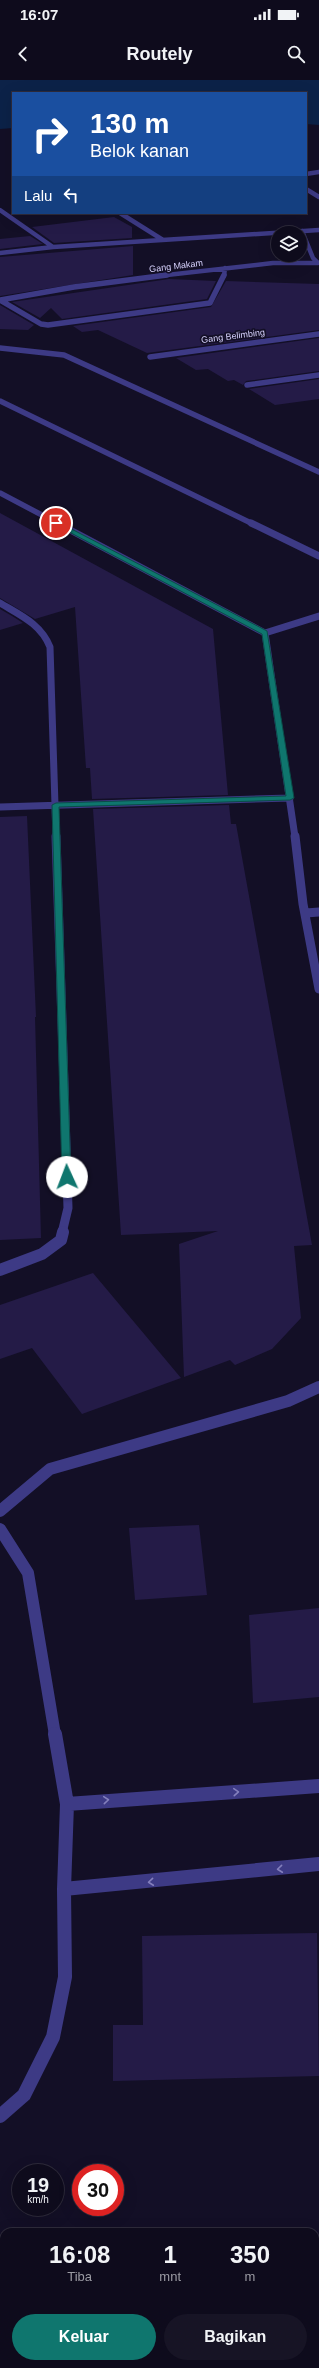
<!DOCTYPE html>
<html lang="id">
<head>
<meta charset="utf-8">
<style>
  :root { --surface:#0e0b1c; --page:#171425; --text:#f1f3f6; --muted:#9b9ba3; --line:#2e2b3b; --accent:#0f766e }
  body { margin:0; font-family:Helvetica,sans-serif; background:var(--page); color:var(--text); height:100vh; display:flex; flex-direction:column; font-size:15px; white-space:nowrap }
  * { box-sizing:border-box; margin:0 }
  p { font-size:13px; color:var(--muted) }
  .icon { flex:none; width:22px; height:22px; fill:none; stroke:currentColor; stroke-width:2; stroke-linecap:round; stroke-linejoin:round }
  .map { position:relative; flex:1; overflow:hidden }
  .sheet { position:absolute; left:0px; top:2148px; width:319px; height:140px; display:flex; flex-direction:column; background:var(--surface); border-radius:12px 12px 0 0; box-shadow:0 4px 16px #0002,0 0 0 1px var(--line) }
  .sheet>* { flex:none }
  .top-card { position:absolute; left:12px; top:12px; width:295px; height:122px; border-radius:0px; box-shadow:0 4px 16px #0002,0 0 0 1px var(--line); background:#1a4fa0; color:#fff; overflow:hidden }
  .fabs { position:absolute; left:271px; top:146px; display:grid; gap:8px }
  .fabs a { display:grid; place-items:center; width:36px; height:36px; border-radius:50%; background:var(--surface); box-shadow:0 4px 16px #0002,0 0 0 1px var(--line); font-size:20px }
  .speed { position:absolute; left:12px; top:2084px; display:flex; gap:8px; font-size:20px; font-weight:700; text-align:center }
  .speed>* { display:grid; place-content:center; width:52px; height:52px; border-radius:50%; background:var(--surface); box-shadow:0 4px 16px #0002,0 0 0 1px var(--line); line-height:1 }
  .speed small { font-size:10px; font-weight:400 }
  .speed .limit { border:6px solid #d22; background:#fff; color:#111 }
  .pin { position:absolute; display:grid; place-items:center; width:34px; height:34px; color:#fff; margin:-17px; border:2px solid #fff; border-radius:50%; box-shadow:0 1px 4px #0007 }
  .me { position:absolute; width:44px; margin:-22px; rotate:358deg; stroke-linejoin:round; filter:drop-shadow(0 0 3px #0008) }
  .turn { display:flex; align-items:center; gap:14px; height:84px; padding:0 12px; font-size:18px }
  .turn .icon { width:52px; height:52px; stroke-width:2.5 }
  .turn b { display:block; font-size:28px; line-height:34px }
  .then { display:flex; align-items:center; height:38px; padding:0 12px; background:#0003; gap:8px; font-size:15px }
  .eta { display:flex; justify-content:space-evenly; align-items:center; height:68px; text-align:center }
  .eta b { font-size:24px; font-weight:800; line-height:28px }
  .primary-button { display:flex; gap:8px; margin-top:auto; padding:8px 12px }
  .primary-button a { flex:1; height:46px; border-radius:24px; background:var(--accent); color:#fff; font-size:16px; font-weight:800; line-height:46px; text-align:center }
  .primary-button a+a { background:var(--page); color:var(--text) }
  .status { display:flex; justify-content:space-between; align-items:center; height:28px; padding:0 20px; background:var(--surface); direction:ltr }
  .status svg { height:11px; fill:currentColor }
  header { display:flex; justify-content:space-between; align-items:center; height:52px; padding:0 12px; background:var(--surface); font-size:18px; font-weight:800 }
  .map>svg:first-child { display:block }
</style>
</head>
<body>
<div class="status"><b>16:07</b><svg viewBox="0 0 49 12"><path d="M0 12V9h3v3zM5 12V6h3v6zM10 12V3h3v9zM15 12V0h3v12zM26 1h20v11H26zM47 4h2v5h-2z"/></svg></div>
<header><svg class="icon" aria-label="back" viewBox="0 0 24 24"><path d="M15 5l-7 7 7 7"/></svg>Routely<svg class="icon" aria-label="search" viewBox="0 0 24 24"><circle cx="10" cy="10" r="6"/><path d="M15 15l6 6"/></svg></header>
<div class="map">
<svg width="319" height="2288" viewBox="0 0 319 2288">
  <rect width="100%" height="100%" fill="#130f26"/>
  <!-- water -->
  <path fill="#0c2248" d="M 0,0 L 319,0 L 319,45 L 306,44 L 306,13 L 13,13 L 13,48 L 0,49 Z"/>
  <!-- building -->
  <path fill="#241b47" d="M 114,137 L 132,147 L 132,158 L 54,163 L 32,147 Z
    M 30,156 L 43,164 L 0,169 L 0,159 Z
    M 133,166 L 133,195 L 0,216 L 0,177 Z
    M 169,199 L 216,201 L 207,219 L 62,239 L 51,228 L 40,238 L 12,222 Z
    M 226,201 L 319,204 L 319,250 L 147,273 L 98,250 L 82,252 L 73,246 L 211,227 Z
    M 0,225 L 34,245 L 28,250 L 0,249 Z
    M 319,258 L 319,291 L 246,301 L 243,305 L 234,300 L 228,301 L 208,289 L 196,290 L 176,278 Z
    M 319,299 L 319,319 L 275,325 L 249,309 Z
    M 0,433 L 213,549 L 228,715 L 92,719 L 90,688 L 86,688 L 75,527 L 35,539 L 0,518 Z
    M 0,529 L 12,536 L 23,543 L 0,550 Z
    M 229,725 L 231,744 L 236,744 L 312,1165 L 294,1166 L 301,1238 L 272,1269 L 235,1285 L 230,1280 L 184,1297 L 179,1164 L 218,1151 L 121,1155 L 93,729 Z
    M 27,736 L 36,937 L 35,937 L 41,1158 L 0,1160 L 0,737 Z
    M 93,1193 L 181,1298 L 82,1334 L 32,1268 L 0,1279 L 0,1225 Z
    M 199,1445 L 207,1515 L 135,1520 L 129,1448 Z
    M 319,1528 L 319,1617 L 253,1623 L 249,1535 Z
    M 317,1853 L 319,1996 L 113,2001 L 113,1945 L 143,1945 L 142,1856 Z"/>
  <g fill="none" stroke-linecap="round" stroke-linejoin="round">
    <!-- minor-far5 -->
    <path stroke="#3d3a85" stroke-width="4.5" d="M 306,94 L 319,92
      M 306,109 L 319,117
      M 0,130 L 53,167
      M 120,133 L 163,160
      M 0,173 L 53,167 L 319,150
      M 158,196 L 273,183 L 318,183 L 313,178 L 302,151
      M 224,196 L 225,188"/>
    <!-- minor-far4 -->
    <path stroke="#3d3a85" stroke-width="5.5" d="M 0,220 L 74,207 L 167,195
      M 0,220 L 41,244 L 48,245 L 210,223 L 224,195
      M 0,268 L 64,275 L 319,392
      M 150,277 L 319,254
      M 247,305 L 319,295
      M 0,321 L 253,444
      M 0,413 L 59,444"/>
    <!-- minor-far3 -->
    <path stroke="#3d3a85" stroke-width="7" d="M 57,443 L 265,553 L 295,757
      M 251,443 L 319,476
      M 0,523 C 20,535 41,544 50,567 L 56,757
      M 265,553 L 319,536
      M 0,727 L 290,718"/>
    <!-- minor-far2 -->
    <path stroke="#3d3a85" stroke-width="9" d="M 56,756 L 68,1128 L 62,1153
      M 295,756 L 303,824 L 319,909
      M 306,833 L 319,832"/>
    <!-- minor-far1 -->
    <path stroke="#3d3a85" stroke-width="12" d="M 0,1190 L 42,1174 L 61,1160 L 63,1152
      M 0,1431 L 50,1389 L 288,1321 L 319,1307
      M 0,1449 L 28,1493 L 55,1655"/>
    <!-- minor -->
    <path stroke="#3d3a85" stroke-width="14" d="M 67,1724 L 319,1706
      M 64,1809 L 319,1784
      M 0,2036 L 24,2015 L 53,1957 L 65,1897 L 64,1809 L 67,1724 L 55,1654"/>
  </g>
  <!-- one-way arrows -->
  <defs><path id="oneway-chevron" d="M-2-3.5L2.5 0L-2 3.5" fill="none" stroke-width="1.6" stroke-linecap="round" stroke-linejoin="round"/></defs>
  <g stroke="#837fbc">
    <use href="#oneway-chevron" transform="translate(236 1712) rotate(-4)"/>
    <use href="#oneway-chevron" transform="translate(106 1720) rotate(-5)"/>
    <use href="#oneway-chevron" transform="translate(280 1789) rotate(174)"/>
    <use href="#oneway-chevron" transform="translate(151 1802) rotate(174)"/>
  </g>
  <!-- route -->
  <path fill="#0f766e" stroke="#0a4d48" d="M 54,442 L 58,442 L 267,551 L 294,718 L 290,720 L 59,727 L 71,1097 L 67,1100 L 62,1097 L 52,725 L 56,723 L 286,716 L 262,554 L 54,444 Z"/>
  <g text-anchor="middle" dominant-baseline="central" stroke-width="3.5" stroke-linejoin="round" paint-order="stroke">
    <!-- far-street labels -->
    <g font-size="9" fill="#d9d4ff" stroke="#130f26">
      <text transform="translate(176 186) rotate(-7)">Gang Makam</text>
      <text transform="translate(233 256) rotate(-7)">Gang Belimbing</text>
    </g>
  </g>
</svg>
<div class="fabs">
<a><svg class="icon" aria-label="layers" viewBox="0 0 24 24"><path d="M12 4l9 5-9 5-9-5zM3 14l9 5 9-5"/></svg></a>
</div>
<div class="speed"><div>19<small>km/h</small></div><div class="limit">30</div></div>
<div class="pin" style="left:56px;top:443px;background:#d93025"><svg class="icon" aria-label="arrive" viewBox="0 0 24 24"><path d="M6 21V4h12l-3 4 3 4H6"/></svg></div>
<svg class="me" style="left:67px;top:1097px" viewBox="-20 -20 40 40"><circle r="19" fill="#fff"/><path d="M0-13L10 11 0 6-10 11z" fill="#0f766e"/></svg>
<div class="top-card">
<div class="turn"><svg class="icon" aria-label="right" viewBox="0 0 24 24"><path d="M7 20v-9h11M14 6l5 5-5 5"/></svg><div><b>130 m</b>Belok kanan</div></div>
<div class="then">Lalu<svg class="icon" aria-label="left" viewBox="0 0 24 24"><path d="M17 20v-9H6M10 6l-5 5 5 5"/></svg></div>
</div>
<section class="sheet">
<div class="eta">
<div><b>16:08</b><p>Tiba</p></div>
<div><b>1</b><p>mnt</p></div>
<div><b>350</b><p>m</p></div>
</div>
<div class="primary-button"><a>Keluar</a><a>Bagikan</a></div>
</section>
</div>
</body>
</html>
